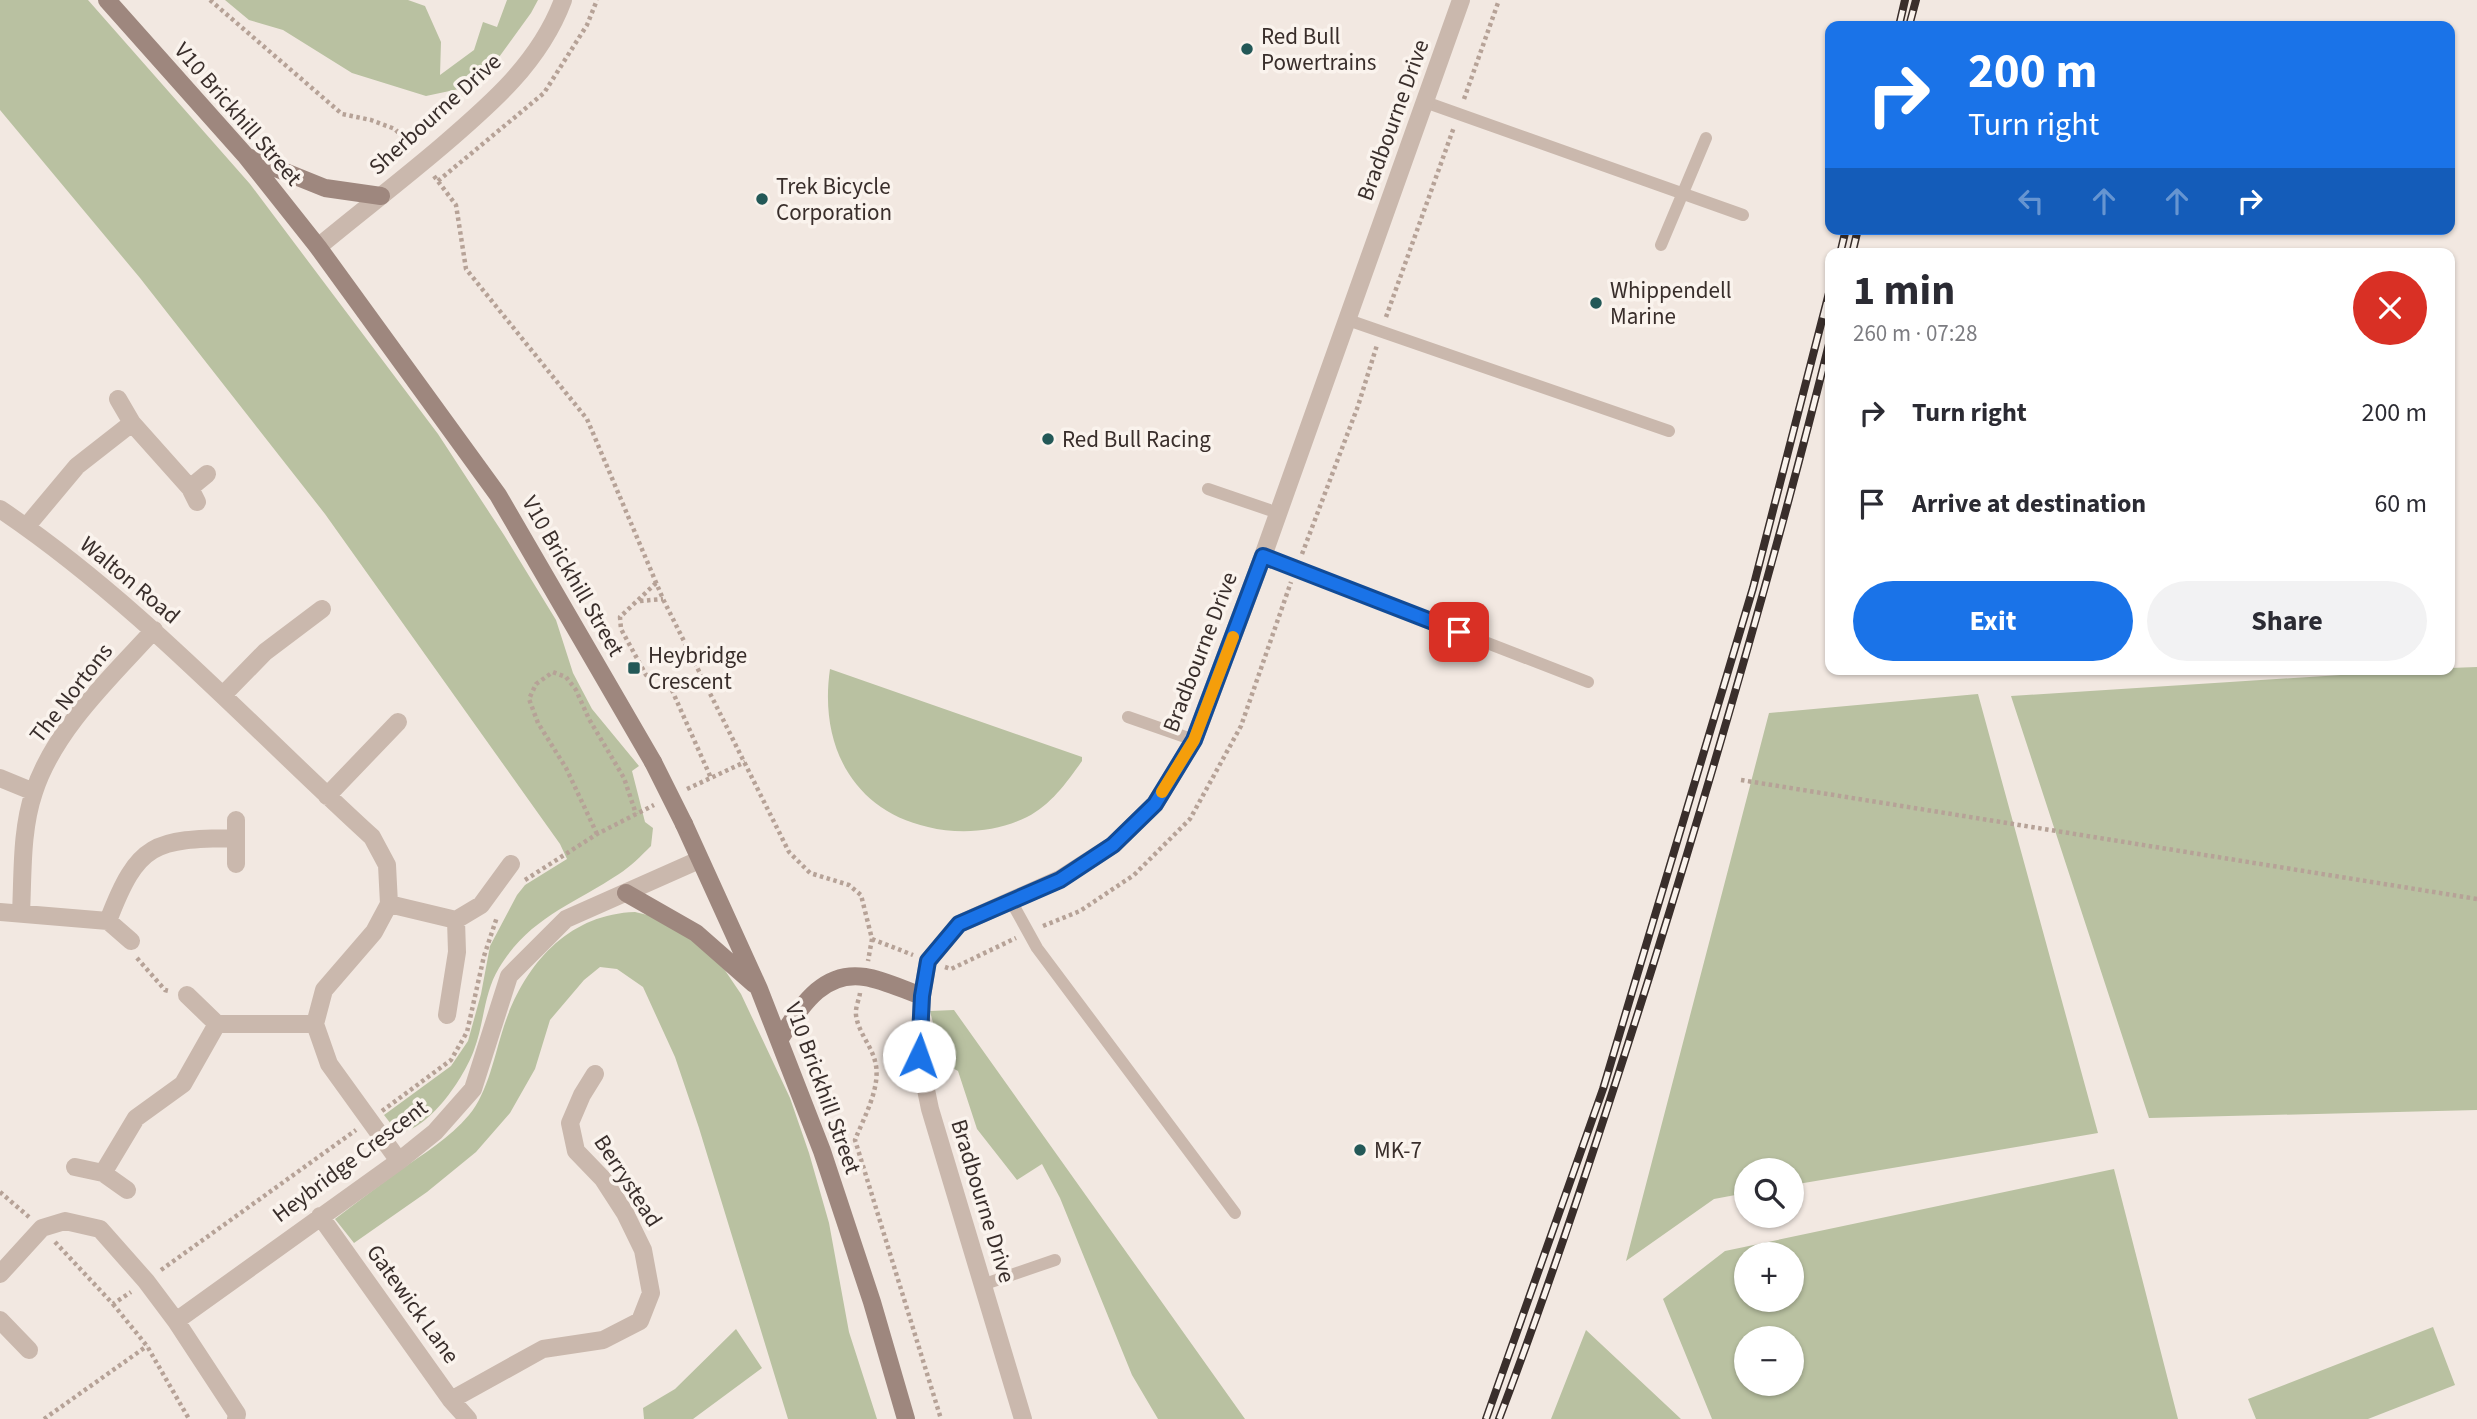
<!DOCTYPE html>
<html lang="en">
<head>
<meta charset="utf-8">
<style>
  :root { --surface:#fff; --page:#f2f2f3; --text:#2b2b33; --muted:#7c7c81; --accent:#1a73e8 }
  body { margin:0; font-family:"Source Sans 3",sans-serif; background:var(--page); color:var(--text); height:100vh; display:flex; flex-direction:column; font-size:26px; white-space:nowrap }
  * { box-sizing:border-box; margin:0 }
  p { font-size:23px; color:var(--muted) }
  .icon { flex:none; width:38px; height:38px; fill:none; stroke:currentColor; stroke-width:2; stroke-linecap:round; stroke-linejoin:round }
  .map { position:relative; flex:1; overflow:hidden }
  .sheet { position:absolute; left:1825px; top:248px; width:630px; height:427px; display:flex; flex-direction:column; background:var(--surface); border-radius:14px; box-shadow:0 2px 5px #0004 }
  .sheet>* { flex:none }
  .banner { position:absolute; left:1825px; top:21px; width:630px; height:214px; border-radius:14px; box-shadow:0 2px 5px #0004; background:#1a73e8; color:#fff; overflow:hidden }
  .tools { position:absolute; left:1734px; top:1158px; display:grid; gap:14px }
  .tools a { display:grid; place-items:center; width:70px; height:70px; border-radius:50%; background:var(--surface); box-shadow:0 2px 5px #0004; font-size:35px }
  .pin { position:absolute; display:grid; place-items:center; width:60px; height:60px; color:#fff; margin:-30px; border-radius:14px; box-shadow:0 4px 10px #0006 }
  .me { position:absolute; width:77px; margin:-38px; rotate:3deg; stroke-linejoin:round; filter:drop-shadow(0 0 5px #0008) }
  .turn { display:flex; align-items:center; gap:24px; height:147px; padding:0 28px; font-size:32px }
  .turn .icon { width:91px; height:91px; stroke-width:2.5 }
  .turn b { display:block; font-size:49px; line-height:60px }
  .lanes { display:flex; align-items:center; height:66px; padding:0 28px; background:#0003; justify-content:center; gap:35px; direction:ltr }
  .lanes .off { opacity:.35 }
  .round { display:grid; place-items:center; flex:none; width:74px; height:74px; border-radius:37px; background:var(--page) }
  .head { display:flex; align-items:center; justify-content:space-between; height:119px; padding:0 28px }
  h1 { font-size:42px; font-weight:700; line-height:52px }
  .cta { display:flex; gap:14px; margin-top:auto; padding:14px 28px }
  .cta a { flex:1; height:80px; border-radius:42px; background:var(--accent); color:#fff; font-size:28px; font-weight:700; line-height:80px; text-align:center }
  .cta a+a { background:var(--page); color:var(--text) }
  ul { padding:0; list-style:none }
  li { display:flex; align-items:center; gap:21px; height:91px; padding:0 28px }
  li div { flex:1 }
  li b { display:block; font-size:26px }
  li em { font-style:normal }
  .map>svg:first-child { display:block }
</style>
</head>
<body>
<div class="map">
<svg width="2477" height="1419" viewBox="0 0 2477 1419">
  <rect width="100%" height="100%" fill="#f2e8e1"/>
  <!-- green -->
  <path fill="#b9c1a1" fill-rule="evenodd" d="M 0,0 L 88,0 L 250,184 L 438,434 L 504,535 L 556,620 L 573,673 L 592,709 L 639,766 L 632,771 L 645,822 L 653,828 L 651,846 C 641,856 630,867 619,874 C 572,905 529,918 499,968 C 484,992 484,1024 474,1050 C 464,1078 429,1130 398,1133 L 384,1115 L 451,1066 L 468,1041 L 481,994 L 490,946 L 517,895 L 525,885 L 567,859 L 560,844 L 325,514 L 140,278 L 0,110 Z
    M 225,0 L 408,0 L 425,6 L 441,42 L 440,75 L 474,50 L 483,22 L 497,27 L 507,0 L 538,0 L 531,13 L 494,64 L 459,89 L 426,96 L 352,73 L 283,30 L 249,20 Z
    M 2477,667 L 2477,1110 L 2149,1118 L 2011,696 L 2419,670 L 2450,670 L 2450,668 Z
    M 830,669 L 1082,757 L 1082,761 C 1067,782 1051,805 1027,817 C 997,832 960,835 928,827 C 852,810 819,744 830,669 Z
    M 1978,694 L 2098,1133 L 1792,1185 L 1792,1171 L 1746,1171 L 1746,1193 L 1714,1199 L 1626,1261 L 1769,713 Z
    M 635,912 L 660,918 L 689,936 L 720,963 L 741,994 L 790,1098 L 809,1153 L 829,1223 L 849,1332 L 877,1419 L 788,1419 L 699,1128 L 675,1057 L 643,987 L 617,969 L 600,967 L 584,980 L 550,1020 L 535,1069 L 510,1113 L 476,1152 L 427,1192 L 354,1243 L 335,1219 C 356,1203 377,1187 399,1171 C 423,1154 450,1138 469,1115 C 488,1093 495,1053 504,1026 C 524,965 568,914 635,912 Z
    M 954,1010 L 1245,1419 L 1158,1419 L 1132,1375 L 1060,1198 L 1042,1164 L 1017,1180 L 977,1129 L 958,1071 L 943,1063 L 930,1011 Z
    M 2114,1169 L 2178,1419 L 1712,1419 L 1663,1299 L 1725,1251 ZM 1746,1255 L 1792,1255 L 1792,1300 L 1746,1300 ZM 1746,1339 L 1792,1339 L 1792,1384 L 1746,1384 Z
    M 2433,1327 L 2455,1385 L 2368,1419 L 2256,1419 L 2248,1399 Z
    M 736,1329 L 762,1368 L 693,1419 L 644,1419 L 643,1408 L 675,1389 Z
    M 1586,1330 L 1681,1419 L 1551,1419 Z"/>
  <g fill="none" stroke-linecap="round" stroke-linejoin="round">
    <!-- path -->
    <path stroke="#b6a297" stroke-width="4.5" stroke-dasharray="3.5 3.5" stroke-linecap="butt" d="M 210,0 L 342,114 L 371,120 L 395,129 L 411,147
      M 1464,99 L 1499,0
      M 434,176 L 456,205 L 466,269 L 587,419 L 663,599 L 789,852 L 810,873 L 849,885 L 861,895 L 872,939 L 868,961
      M 438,181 L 544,93 L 587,25 L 597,0
      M 1386,317 L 1454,127
      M 1302,554 L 1358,406 L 1377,345
      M 656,583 L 620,617 L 621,629 L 646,675 L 667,679 L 711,778
      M 640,601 L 663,599
      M 1741,780 L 2477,899
      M 687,789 L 745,762
      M 597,834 L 566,768 L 538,723 L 529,699 L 536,684 L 553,672 L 566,677 L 576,690 L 589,719 L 624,778 L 636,814
      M 525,880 L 597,834 L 654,805
      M 1043,926 L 1080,911 L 1134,875 L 1190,819 L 1241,726 L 1291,582
      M 872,939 L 913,955
      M 137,958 L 165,990 L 169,991
      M 945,967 L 951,969 L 1016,938
      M 860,993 C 859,1000 855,1008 856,1015 C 858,1032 871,1045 875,1061 C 882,1086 864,1117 855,1140 L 941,1419
      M 382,1111 L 451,1060 L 467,1032 L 484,956 L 497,917
      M 0,1192 L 29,1217
      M 55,1242 L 113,1304 L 131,1292
      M 161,1270 L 356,1130
      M 113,1304 L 147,1346 L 189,1419
      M 44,1419 L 147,1346"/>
    <!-- lane -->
    <path stroke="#cab8ad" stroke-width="12" d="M 1425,102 L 1743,215
      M 1661,245 L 1706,138
      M 1348,320 L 1669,431
      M 1208,489 L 1278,513
      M 1263,556 L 1588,682
      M 1128,717 L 1194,740
      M 1011,901 L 1037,948 L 1235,1213
      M 982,1285 L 1055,1260"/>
    <!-- street -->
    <path stroke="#cab8ad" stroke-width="18" d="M 318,247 C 359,213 401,181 442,146 C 491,104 540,62 563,0
      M 118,399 L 132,423 L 190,488
      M 197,502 L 190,488 L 207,474
      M 0,509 C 138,602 250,726 372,837 L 387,865 L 389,904 L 374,932 L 324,990 L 315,1024 L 329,1064 L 399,1161
      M 26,527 L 77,466 L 132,423
      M 223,695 L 265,652 L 322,609
      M 0,778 L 34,792
      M 327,796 L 398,722
      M 236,820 L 236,864
      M 389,904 L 456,920
      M 0,912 L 108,921
      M 21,913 C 23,873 21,830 34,792 C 54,730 111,677 154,630
      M 131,941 L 108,921 C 138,842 154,839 236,838
      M 187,995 L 217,1024
      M 447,1015 L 457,952 L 456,920 L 481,905 L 511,864
      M 75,1167 L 103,1173 L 136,1118 L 183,1084 L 217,1024 L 315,1024
      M 103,1173 L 127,1190
      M 320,1216 L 451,1400 L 468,1419
      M 0,1274 L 42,1228 L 65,1221 L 100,1229 L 146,1281 L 176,1321 L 237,1414 L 236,1419
      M 0,1320 L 29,1350
      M 176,1321 L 399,1161 L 435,1132 L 473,1089 L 509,976 L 566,919 L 699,860
      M 451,1400 L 543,1349 L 603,1340 L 640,1321 L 651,1293 L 643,1250 L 625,1213 L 603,1179 L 576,1151 L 570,1123 L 582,1095 L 595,1074
      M 1023,1419 L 930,1109 L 919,1056 L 922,996 L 928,961 L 959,924 L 1060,879 L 1113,845 L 1155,804 L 1194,740 L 1263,556 L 1461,0"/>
    <!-- secondary -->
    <path stroke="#9e877e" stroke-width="18" d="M 107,0 L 245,155 L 318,247 L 498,495 L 653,762
      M 248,157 L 325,188 L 381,196
      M 684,824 L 759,989 L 822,1151 L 872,1302 L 906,1419
      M 626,893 L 696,933 L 754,984
      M 779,1040 C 800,1009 821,970 865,977 C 884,980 904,990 922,996"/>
    <!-- rail casing -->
    <g stroke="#392e2b" stroke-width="8">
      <path id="rail" d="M 1899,26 L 1905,0
        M 1909,26 L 1916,0
        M 1840,254 L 1846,229
        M 1852,254 L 1858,229
        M 1486,1419 L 1603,1089 L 1753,588 L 1830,289
        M 1499,1419 C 1556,1269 1606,1115 1654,962 C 1718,756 1778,550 1830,340"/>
    </g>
    <!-- rail -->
    <use href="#rail" stroke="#faf3ed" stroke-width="5" stroke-dasharray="16" stroke-linecap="butt"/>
    <!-- secondary-bridge -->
    <path stroke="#9e877e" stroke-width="18" d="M 653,762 L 684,824"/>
  </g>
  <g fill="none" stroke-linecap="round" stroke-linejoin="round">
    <!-- route casing -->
    <g stroke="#114b97" stroke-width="18">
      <path id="route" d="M 919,1056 L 922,996 L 928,961 L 959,924 L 1060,880 L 1113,845 L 1155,804 L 1194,740 L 1263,556 L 1459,632"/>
    </g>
    <!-- route -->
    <use href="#route" stroke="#1a73e8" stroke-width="12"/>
    <!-- slow -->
    <path stroke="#f59e0b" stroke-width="12" d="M 1162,792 L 1194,740 L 1233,637"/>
  </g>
  <!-- markers -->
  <g fill="#235857" stroke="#faf3ed" stroke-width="2.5">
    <circle cx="1247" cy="49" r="7"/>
    <circle cx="762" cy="199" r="7"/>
    <circle cx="1596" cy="303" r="7"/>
    <circle cx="1048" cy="439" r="7"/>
    <rect x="627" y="661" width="14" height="14" rx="3.5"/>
    <circle cx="1360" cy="1150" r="7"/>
  </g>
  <g text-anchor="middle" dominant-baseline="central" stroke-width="7" stroke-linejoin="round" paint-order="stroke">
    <!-- poi labels -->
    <g font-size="23" fill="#392e2b" stroke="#faf3ed" text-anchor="start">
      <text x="1261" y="36">Red Bull<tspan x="1261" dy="26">Powertrains</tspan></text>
      <text x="776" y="186">Trek Bicycle<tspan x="776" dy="26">Corporation</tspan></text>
      <text x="1610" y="290">Whippendell<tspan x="1610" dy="26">Marine</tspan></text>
      <text x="1062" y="439">Red Bull Racing</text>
      <text x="648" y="655">Heybridge<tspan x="648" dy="26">Crescent</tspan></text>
      <text x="1374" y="1150">MK-7</text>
    </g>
    <!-- street labels -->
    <g font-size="23" fill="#392e2b" stroke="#faf3ed">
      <text transform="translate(238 114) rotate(49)">V10 Brickhill Street</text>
      <text transform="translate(435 114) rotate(-42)">Sherbourne Drive</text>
      <text transform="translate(1393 120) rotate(-70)">Bradbourne Drive</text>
      <text transform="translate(573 576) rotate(60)">V10 Brickhill Street</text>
      <text transform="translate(130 580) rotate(40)">Walton Road</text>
      <text transform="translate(1200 652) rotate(-69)">Bradbourne Drive</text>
      <text transform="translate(71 693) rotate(-52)">The Nortons</text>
      <text transform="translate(823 1088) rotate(70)">V10 Brickhill Street</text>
      <text transform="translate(350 1161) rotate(-37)">Heybridge Crescent</text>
      <text transform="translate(628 1181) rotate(57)">Berrystead</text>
      <text transform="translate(983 1201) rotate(73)">Bradbourne Drive</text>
      <text transform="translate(413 1304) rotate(54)">Gatewick Lane</text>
    </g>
  </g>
</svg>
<div class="tools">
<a><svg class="icon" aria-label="search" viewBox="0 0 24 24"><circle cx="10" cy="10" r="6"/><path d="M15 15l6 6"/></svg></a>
<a>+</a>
<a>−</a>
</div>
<div class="pin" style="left:1459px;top:632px;background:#d93025"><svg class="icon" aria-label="arrive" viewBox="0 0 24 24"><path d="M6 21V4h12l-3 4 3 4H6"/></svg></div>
<svg class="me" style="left:919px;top:1056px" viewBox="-20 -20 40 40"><circle r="19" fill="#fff"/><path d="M0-13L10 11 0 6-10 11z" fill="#1a73e8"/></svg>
<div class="banner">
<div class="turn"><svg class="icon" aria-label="right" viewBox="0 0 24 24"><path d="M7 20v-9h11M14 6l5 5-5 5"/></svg><div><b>200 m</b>Turn right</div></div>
<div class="lanes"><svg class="icon off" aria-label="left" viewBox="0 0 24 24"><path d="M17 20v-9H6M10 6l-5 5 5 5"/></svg><svg class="icon off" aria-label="ahead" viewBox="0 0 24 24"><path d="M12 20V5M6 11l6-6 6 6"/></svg><svg class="icon off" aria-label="ahead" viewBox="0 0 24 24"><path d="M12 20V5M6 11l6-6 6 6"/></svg><svg class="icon" aria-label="right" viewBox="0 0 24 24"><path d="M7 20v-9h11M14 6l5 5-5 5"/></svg></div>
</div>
<section class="sheet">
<div class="head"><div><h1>1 min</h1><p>260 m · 07:28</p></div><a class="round" style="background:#d93025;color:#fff"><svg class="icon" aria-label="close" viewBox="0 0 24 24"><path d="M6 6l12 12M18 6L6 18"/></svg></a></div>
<ul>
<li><svg class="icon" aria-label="right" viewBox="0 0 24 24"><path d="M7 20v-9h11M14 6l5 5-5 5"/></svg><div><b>Turn right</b></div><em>200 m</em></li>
<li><svg class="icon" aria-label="arrive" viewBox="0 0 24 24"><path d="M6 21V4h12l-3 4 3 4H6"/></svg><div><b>Arrive at destination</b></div><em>60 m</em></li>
</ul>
<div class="cta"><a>Exit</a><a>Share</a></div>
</section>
</div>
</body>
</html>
